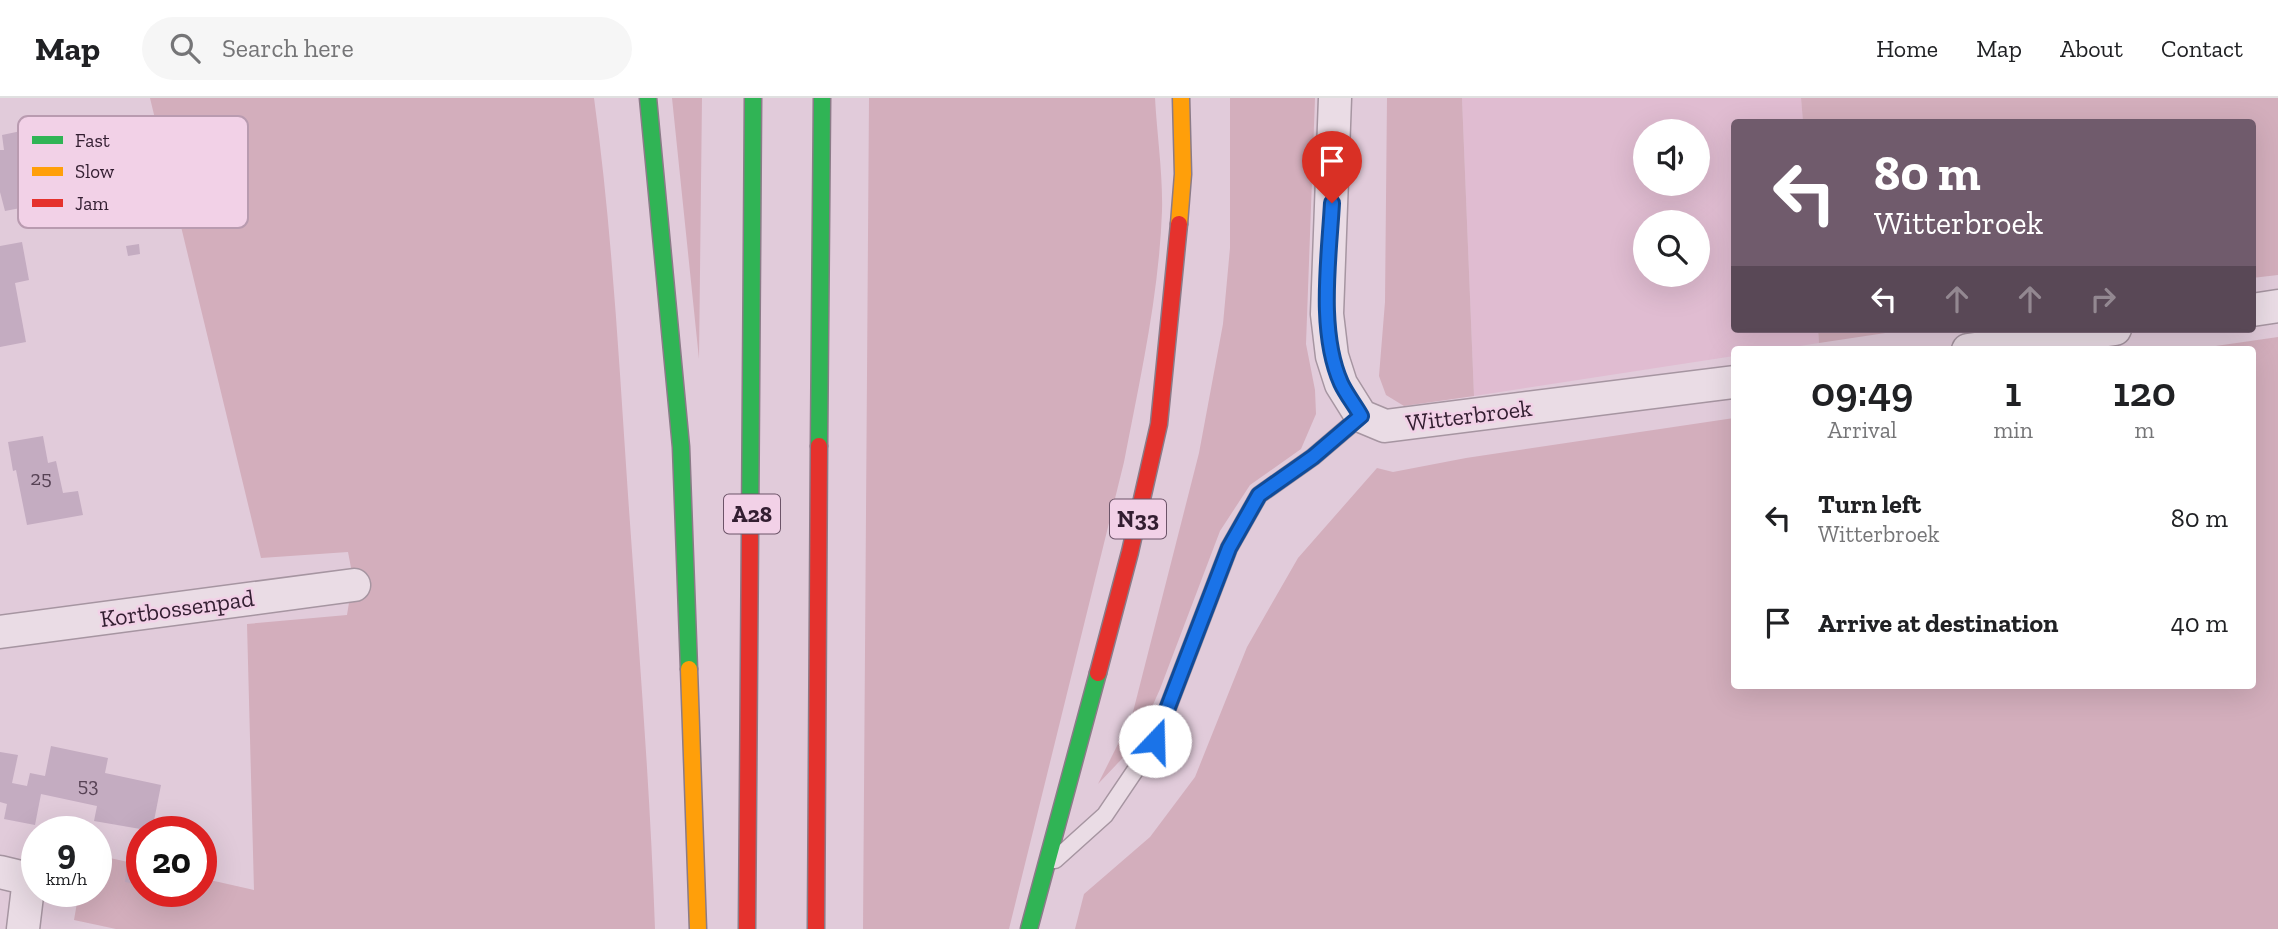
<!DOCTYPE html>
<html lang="en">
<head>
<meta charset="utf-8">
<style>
  :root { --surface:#fff; --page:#f6f6f6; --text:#202124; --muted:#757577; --line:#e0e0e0 }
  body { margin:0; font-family:"Zilla Slab",serif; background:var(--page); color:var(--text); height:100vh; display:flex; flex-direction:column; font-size:26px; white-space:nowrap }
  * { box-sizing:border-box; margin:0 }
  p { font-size:23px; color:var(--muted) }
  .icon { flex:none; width:38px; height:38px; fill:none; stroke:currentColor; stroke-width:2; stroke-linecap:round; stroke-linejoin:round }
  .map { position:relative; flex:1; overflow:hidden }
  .details { position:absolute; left:1731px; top:248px; width:525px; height:343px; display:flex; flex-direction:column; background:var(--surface); border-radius:7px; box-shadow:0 7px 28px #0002 }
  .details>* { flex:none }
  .hud { position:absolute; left:1731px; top:21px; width:525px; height:214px; border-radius:7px; box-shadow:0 7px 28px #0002; background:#705b6c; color:#fff; overflow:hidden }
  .buttons { position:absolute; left:1633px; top:21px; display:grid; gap:14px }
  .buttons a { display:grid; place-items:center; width:77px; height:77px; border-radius:50%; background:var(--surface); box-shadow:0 7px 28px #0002; font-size:35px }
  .speed { position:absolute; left:21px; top:718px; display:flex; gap:14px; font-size:35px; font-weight:700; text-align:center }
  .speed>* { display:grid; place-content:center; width:91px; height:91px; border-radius:50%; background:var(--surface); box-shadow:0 7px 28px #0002; line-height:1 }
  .speed small { font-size:18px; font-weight:400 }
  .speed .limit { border:10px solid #d22; background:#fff; color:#111 }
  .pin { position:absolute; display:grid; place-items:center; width:60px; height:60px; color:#fff; margin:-72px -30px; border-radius:50% 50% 50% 0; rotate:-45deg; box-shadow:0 0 7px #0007 }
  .pin .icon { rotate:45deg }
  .me { position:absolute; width:77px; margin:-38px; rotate:21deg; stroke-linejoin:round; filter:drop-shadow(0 0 5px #0008) }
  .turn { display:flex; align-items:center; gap:24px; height:147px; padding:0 28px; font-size:32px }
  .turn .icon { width:91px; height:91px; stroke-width:2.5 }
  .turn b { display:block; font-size:49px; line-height:60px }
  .lanes { display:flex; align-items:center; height:66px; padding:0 28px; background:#0003; justify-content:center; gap:35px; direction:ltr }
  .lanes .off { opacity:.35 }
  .eta { display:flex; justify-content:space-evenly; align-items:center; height:119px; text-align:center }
  .eta b { font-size:42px; font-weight:600; line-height:49px }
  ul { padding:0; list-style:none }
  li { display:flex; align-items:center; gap:21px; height:105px; padding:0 28px }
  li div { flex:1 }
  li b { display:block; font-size:26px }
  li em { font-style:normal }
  header { display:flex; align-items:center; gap:42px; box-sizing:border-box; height:98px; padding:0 35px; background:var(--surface); border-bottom:2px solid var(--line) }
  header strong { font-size:33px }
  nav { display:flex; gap:38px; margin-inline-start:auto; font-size:24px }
  .search { width:490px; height:63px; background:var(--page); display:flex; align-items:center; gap:18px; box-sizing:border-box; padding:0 24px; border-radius:38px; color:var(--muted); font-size:26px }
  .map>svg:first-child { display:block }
</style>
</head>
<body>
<header>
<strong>Map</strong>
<div class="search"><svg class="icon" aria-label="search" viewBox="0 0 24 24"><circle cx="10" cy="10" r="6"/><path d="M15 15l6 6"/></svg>Search here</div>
<nav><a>Home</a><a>Map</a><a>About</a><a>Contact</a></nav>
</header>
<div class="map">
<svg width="2278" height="831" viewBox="0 0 2278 831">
  <rect width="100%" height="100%" fill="#e1cbda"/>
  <!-- farmland -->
  <path fill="#e0bcd1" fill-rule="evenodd" d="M 1462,0 L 1801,0 L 1803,24 L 1734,24 L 1734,231 L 1818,231 L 1819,245 L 1773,252 L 1734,252 L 1734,258 L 1474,298 ZM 1645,33 L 1698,33 L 1698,86 L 1645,86 ZM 1645,124 L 1698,124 L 1698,177 L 1645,177 Z"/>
  <!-- green -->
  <path fill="#d3aebc" d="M 150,0 L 594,0 C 612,131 619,264 628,397 C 638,541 650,686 655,831 L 116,831 L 74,822 L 79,793 L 96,793 L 96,757 L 142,767 L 142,793 L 201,793 L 201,780 L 254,792 L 247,526 L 347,517 L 353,480 L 348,454 L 261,460 Z
    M 672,0 L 702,0 L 699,261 Z
    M 869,0 L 1155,0 C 1157,37 1163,76 1162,113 C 1159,197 1140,281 1124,364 L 1009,831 L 863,831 Z
    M 1230,0 L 1315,0 L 1306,246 L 1315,292 L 1316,316 L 1301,351 L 1250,387 L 1220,433 L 1160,591 L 1135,647 L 1098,686 L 1132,618 L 1199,355 L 1223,226 L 1230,150 Z
    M 1387,0 L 1462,0 L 1474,298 L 1404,308 L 1386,297 L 1379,278 L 1385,204 Z
    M 1801,0 L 2278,0 L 2278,177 L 2252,180 L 2252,24 L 1803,24 Z
    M 1818,231 L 1912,231 L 1819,245 Z
    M 2278,239 L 2278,831 L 1075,831 L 1084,796 L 1150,739 L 1195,679 L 1247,549 L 1298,460 L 1377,370 L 1393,374 L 1466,360 L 1734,320 L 1734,588 L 2252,588 L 2252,252 L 2188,252 Z"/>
  <!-- building -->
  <path fill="#c4acc1" d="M 26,32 L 29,46 L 39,45 L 51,104 L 5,113 L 0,94 L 0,52 L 4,52 L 2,37 Z
    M 22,144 L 29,182 L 15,185 L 26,244 L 0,249 L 0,148 Z
    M 139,146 L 140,156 L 128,158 L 126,148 Z
    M 43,338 L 48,365 L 56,363 L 63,395 L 78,393 L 83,417 L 27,427 L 16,372 L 13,373 L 8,344 Z
    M 51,648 L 108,660 L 105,675 L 161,687 L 152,733 L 94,723 L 97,708 L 41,696 L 35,727 L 4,721 L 7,706 L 0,704 L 0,654 L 18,657 L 12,685 L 27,688 L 30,675 L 45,678 Z
    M 127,769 L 142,772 L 141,787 L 125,784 Z"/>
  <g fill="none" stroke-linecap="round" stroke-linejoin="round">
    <!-- lane casing -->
    <g stroke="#a695a1" stroke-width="19">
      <path id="lane" d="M 1055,762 L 1105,717 L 1155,643 L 1229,450 L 1259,397 L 1313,359 L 1361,318"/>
    </g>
    <!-- street casing -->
    <g stroke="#a695a1" stroke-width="35">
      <path id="street" d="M 1335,0 L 1327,216 L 1332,258 L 1341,286 L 1361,318 L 1385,328 L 1734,284
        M 2252,212 L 2278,208
        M 1968,252 L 2115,231
        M 0,534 L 354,487
        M 0,774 L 29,781 L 23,831"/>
    </g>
    <!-- fast casing -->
    <g stroke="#8b7b88" stroke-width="19">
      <path id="fast" d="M 648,0 L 681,349 L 689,571
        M 819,348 L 822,0
        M 750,432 L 753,0
        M 1029,831 L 1098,575"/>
    </g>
    <!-- slow casing -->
    <g stroke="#8b7b88" stroke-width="19">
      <path id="slow" d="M 1179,126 L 1183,76 L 1181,0
        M 689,571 L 698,831"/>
    </g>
    <!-- jam casing -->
    <g stroke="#8b7b88" stroke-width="19">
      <path id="jam" d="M 1098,575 L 1130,454 L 1159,326 L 1179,126
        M 747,831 L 750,432
        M 816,831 L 819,348"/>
    </g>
    <!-- lane -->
    <use href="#lane" stroke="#eadce5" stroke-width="16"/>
    <!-- street -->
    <use href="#street" stroke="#eadce5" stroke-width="32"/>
    <!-- fast -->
    <use href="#fast" stroke="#30b455" stroke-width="16"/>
    <!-- slow -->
    <use href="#slow" stroke="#ff9f0a" stroke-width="16"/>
    <!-- jam -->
    <use href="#jam" stroke="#e5322d" stroke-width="16"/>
  </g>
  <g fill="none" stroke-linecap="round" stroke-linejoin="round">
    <!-- route casing -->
    <g stroke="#114b97" stroke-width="18">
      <path id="route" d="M 1155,643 L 1229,450 L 1259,397 L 1313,359 L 1361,318 C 1355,307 1346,296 1341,285 C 1318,233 1329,160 1332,105"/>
    </g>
    <!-- route -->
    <use href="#route" stroke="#1a73e8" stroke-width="12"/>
  </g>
  <g text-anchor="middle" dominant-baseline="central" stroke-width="5" stroke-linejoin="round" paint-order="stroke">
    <!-- number labels -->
    <g font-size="21" fill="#574255">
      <text x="41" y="379">25</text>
      <text x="88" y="686">53</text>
    </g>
    <!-- shield labels -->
    <g fill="#f2d1e7" stroke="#6c5468" stroke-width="2">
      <rect x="724" y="396.5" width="56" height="39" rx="5"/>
      <rect x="1110" y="401.5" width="56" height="39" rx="5"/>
    </g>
    <g font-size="23" font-weight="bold" fill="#331e31">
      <text x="752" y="416">A28</text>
      <text x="1138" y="421">N33</text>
    </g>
    <!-- street labels -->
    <g font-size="24" fill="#331e31" stroke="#f2d1e7">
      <text transform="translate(1469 317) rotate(-7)">Witterbroek</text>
      <text transform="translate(177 510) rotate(-8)">Kortbossenpad</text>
    </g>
  </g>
  <!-- legend -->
  <rect x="18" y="18" width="230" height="112" rx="10" fill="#f2d1e7" stroke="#b99bb0" stroke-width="2"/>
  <rect x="32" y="38" width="31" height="8" fill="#30b455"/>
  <rect x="32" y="69" width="31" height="9" fill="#ff9f0a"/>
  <rect x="32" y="101" width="31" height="8" fill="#e5322d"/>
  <g font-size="19" fill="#331e31">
    <text x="75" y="49">Fast</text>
    <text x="75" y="80">Slow</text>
    <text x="75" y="112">Jam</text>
  </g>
</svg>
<div class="buttons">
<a><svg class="icon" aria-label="sound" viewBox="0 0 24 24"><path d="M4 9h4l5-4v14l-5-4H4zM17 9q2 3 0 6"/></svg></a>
<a><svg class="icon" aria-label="search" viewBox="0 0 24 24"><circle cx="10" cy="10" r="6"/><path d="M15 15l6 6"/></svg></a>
</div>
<div class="speed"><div>9<small>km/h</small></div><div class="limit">20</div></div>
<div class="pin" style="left:1332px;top:105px;background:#d93025"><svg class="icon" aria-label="arrive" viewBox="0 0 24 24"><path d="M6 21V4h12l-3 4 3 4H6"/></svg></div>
<svg class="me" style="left:1155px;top:643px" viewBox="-20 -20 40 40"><circle r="19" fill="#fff"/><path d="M0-13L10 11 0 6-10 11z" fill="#1a73e8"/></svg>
<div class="hud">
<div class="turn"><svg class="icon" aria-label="left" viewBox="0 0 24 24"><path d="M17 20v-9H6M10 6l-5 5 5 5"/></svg><div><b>80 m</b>Witterbroek</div></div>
<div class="lanes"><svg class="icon" aria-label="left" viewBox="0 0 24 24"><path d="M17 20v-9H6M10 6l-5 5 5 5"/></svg><svg class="icon off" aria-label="ahead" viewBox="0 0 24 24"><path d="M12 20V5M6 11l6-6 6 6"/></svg><svg class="icon off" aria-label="ahead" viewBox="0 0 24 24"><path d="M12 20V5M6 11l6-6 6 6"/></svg><svg class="icon off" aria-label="right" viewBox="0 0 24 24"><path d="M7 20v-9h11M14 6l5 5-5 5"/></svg></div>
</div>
<section class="details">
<div class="eta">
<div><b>09:49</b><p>Arrival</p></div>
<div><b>1</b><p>min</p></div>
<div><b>120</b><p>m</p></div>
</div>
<ul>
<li><svg class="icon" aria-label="left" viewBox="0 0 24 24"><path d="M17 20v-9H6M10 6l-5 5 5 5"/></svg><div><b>Turn left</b><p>Witterbroek</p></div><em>80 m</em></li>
<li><svg class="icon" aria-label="arrive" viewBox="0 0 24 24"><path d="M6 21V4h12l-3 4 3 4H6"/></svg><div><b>Arrive at destination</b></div><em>40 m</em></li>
</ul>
</section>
</div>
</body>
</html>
